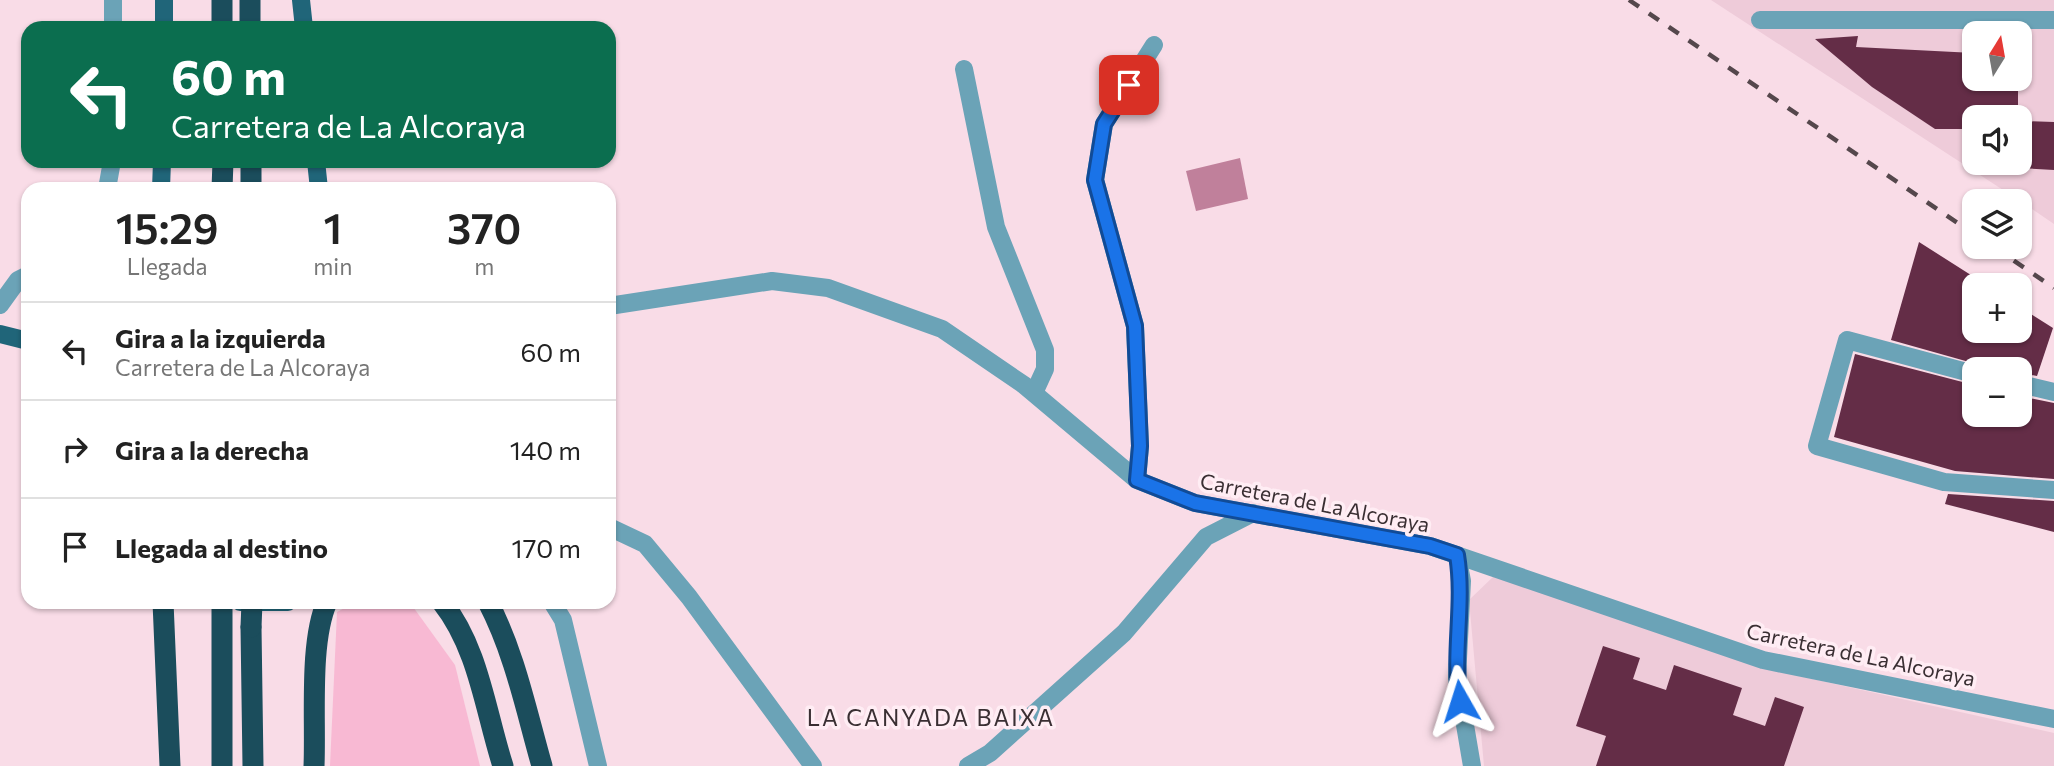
<!DOCTYPE html>
<html lang="es">
<head>
<meta charset="utf-8">
<style>
  :root { --surface:#fff; --page:#f2f2f2; --text:#222; --muted:#767676; --line:#e0e0e0 }
  body { margin:0; font-family:Commissioner,sans-serif; background:var(--page); color:var(--text); height:100vh; display:flex; flex-direction:column; font-size:26px; white-space:nowrap }
  * { box-sizing:border-box; margin:0 }
  p { font-size:23px; color:var(--muted) }
  .icon { flex:none; width:38px; height:38px; fill:none; stroke:currentColor; stroke-width:2; stroke-linecap:round; stroke-linejoin:round }
  .map { position:relative; flex:1; overflow:hidden }
  .drawer { position:absolute; left:21px; top:182px; width:595px; height:427px; display:flex; flex-direction:column; background:var(--surface); border-radius:21px; box-shadow:0 2px 5px #0004 }
  .drawer>* { flex:none }
  .hud { position:absolute; left:21px; top:21px; width:595px; height:147px; border-radius:21px; box-shadow:0 2px 5px #0004; background:#0b6e4f; color:#fff; overflow:hidden }
  .needle { width:46px; rotate:11deg }
  .fabs { position:absolute; left:1962px; top:21px; display:grid; gap:14px }
  .fabs a { display:grid; place-items:center; width:70px; height:70px; border-radius:14px; background:var(--surface); box-shadow:0 2px 5px #0004; font-size:35px }
  .pin { position:absolute; display:grid; place-items:center; width:60px; height:60px; color:#fff; margin:-30px; border-radius:14px; box-shadow:0 4px 10px #0006 }
  .me { position:absolute; width:77px; margin:-38px; rotate:354deg; stroke-linejoin:round; filter:drop-shadow(0 0 5px #0008) }
  .turn { display:flex; align-items:center; gap:24px; height:147px; padding:0 35px; font-size:32px }
  .turn .icon { width:91px; height:91px; stroke-width:2.5 }
  .turn b { display:block; font-size:49px; line-height:60px }
  .eta { display:flex; justify-content:space-evenly; align-items:center; height:119px; text-align:center }
  .eta b { font-size:42px; font-weight:600; line-height:49px }
  ul { padding:0; list-style:none }
  li { display:flex; align-items:center; gap:21px; height:98px; padding:0 35px; border-top:2px solid var(--line) }
  li div { flex:1 }
  li b { display:block; font-size:26px }
  li em { font-style:normal }
  .map>svg:first-child { display:block }
</style>
</head>
<body>
<div class="map">
<svg width="2054" height="766" viewBox="0 0 2054 766">
  <rect width="100%" height="100%" fill="#f9dce7"/>
  <!-- built -->
  <path fill="#eecbd9" fill-rule="evenodd" d="M 1711,0 L 2054,0 L 2054,224 L 2020,201 ZM 1974,33 L 2020,33 L 2020,79 L 1974,79 ZM 1974,117 L 2020,117 L 2020,163 L 1974,163 Z
    M 1494,576 L 1772,670 L 2054,733 L 2054,766 L 1484,766 L 1469,600 Z"/>
  <!-- green -->
  <path fill="#f8b9d3" d="M 356,602 L 411,604 L 455,665 L 480,766 L 330,766 L 337,612 Z"/>
  <!-- water -->
  <path fill="#c0809b" d="M 1240,158 L 1248,199 L 1196,211 L 1186,171 Z"/>
  <!-- building -->
  <path fill="#642d47" d="M 1858,36 L 1856,47 L 1974,53 L 1974,79 L 2018,79 L 2018,117 L 1974,117 L 1974,129 L 1935,129 L 1872,87 L 1815,39 Z
    M 2020,121 L 2054,122 L 2054,170 L 2020,168 Z
    M 1919,242 L 1974,277 L 1974,331 L 2020,331 L 2020,307 L 2053,328 L 2037,376 L 2020,373 L 2020,369 L 1994,369 L 1891,340 Z
    M 1855,354 L 1974,385 L 1974,415 L 2020,415 L 2020,396 L 2054,403 L 2054,479 L 1955,471 L 1834,437 Z
    M 1948,494 L 2054,501 L 2054,532 L 1945,504 Z
    M 1603,646 L 1640,658 L 1633,679 L 1666,690 L 1674,665 L 1742,688 L 1733,715 L 1765,726 L 1775,697 L 1804,707 L 1784,766 L 1596,766 L 1606,736 L 1576,726 Z"/>
  <g fill="none" stroke-linecap="round" stroke-linejoin="round">
    <!-- minor -->
    <path stroke="#6ba3b7" stroke-width="18" d="M 113,0 L 113,28
      M 1760,20 L 2054,20
      M 964,69 L 996,227 L 1045,350 L 1045,369 L 1034,393
      M 107,189 L 112,161
      M 0,305 L 18,280 L 28,275
      M 609,306 L 772,281 L 828,288 L 942,329 L 1024,385 L 1137,480 L 1195,503 L 1430,546 L 1763,660 L 2054,719
      M 1974,374 L 1847,340 L 1817,446 L 1944,482 L 2054,490
      M 2020,384 L 2054,392
      M 1137,480 L 1140,446 L 1135,326 L 1095,180 L 1104,124 L 1154,45
      M 609,527 L 645,544 L 689,597 L 813,766
      M 1457,555 L 1462,581 L 1457,678 L 1472,766
      M 552,602 L 563,620 L 598,766
      M 968,766 L 990,753 L 1124,633 L 1206,537 L 1253,513"/>
    <!-- major -->
    <path stroke="#206579" stroke-width="18" d="M 164,0 L 164,28
      M 301,0 L 304,28
      M 316,161 L 319,189
      M 161,189 L 162,161
      M 0,334 L 28,341
      M 240,602 L 288,602"/>
    <!-- highway -->
    <path stroke="#1b4d5c" stroke-width="21" d="M 222,0 L 222,28
      M 250,0 L 250,28
      M 222,189 L 223,161
      M 251,189 L 251,161
      M 163,602 L 170,766
      M 442,602 C 479,649 485,710 503,766
      M 488,602 C 515,654 526,710 542,766
      M 251,627 L 253,766
      M 222,766 L 222,602
      M 314,766 C 316,720 309,642 327,602"/>
    <!-- rail -->
    <path stroke="#55474c" stroke-width="4.5" stroke-dasharray="12 12" stroke-linecap="butt" d="M 1629,0 L 1974,234
      M 1994,247 L 2054,288"/>
    <!-- highway-bridge -->
    <path stroke="#1b4d5c" stroke-width="21" d="M 251,627 L 252,602"/>
  </g>
  <g fill="none" stroke-linecap="round" stroke-linejoin="round">
    <!-- route casing -->
    <g stroke="#114b97" stroke-width="18">
      <path id="route" d="M 1129,85 L 1104,124 L 1095,180 L 1135,326 L 1140,446 L 1137,480 L 1195,503 L 1430,546 L 1457,555 C 1465,604 1452,653 1460,701"/>
    </g>
    <!-- route -->
    <use href="#route" stroke="#1a73e8" stroke-width="12"/>
  </g>
  <g text-anchor="middle" dominant-baseline="central" stroke-width="7" stroke-linejoin="round" paint-order="stroke">
    <!-- street labels -->
    <g font-size="21" fill="#3a2f33" stroke="#ffedf4">
      <text transform="translate(1315 502) rotate(11)">Carretera de La Alcoraya</text>
      <text transform="translate(1861 654) rotate(12)">Carretera de La Alcoraya</text>
    </g>
    <!-- neighbourhood labels -->
    <g font-size="23" letter-spacing="2" fill="#3a2f33" stroke="#ffedf4">
      <text x="931" y="717">LA CANYADA BAIXA</text>
    </g>
  </g>
</svg>
<div class="fabs">
<a><svg class="needle" viewBox="-14 -14 28 28"><path d="M0-13l5 13h-10z" fill="#e53935"/><path d="M0 13l5-13h-10z" fill="#767676"/></svg></a>
<a><svg class="icon" aria-label="sound" viewBox="0 0 24 24"><path d="M4 9h4l5-4v14l-5-4H4zM17 9q2 3 0 6"/></svg></a>
<a><svg class="icon" aria-label="layers" viewBox="0 0 24 24"><path d="M12 4l9 5-9 5-9-5zM3 14l9 5 9-5"/></svg></a>
<a>+</a>
<a>−</a>
</div>
<div class="pin" style="left:1129px;top:85px;background:#d93025"><svg class="icon" aria-label="arrive" viewBox="0 0 24 24"><path d="M6 21V4h12l-3 4 3 4H6"/></svg></div>
<svg class="me" style="left:1460px;top:701px" viewBox="-20 -20 40 40"><path d="M0-17L14 15 0 8-14 15z" fill="#1a73e8" stroke="#fff" stroke-width="4"/></svg>
<div class="hud">
<div class="turn"><svg class="icon" aria-label="left" viewBox="0 0 24 24"><path d="M17 20v-9H6M10 6l-5 5 5 5"/></svg><div><b>60 m</b>Carretera de La Alcoraya</div></div>
</div>
<section class="drawer">
<div class="eta">
<div><b>15:29</b><p>Llegada</p></div>
<div><b>1</b><p>min</p></div>
<div><b>370</b><p>m</p></div>
</div>
<ul>
<li><svg class="icon" aria-label="left" viewBox="0 0 24 24"><path d="M17 20v-9H6M10 6l-5 5 5 5"/></svg><div><b>Gira a la izquierda</b><p>Carretera de La Alcoraya</p></div><em>60 m</em></li>
<li><svg class="icon" aria-label="right" viewBox="0 0 24 24"><path d="M7 20v-9h11M14 6l5 5-5 5"/></svg><div><b>Gira a la derecha</b></div><em>140 m</em></li>
<li><svg class="icon" aria-label="arrive" viewBox="0 0 24 24"><path d="M6 21V4h12l-3 4 3 4H6"/></svg><div><b>Llegada al destino</b></div><em>170 m</em></li>
</ul>
</section>
</div>
</body>
</html>
